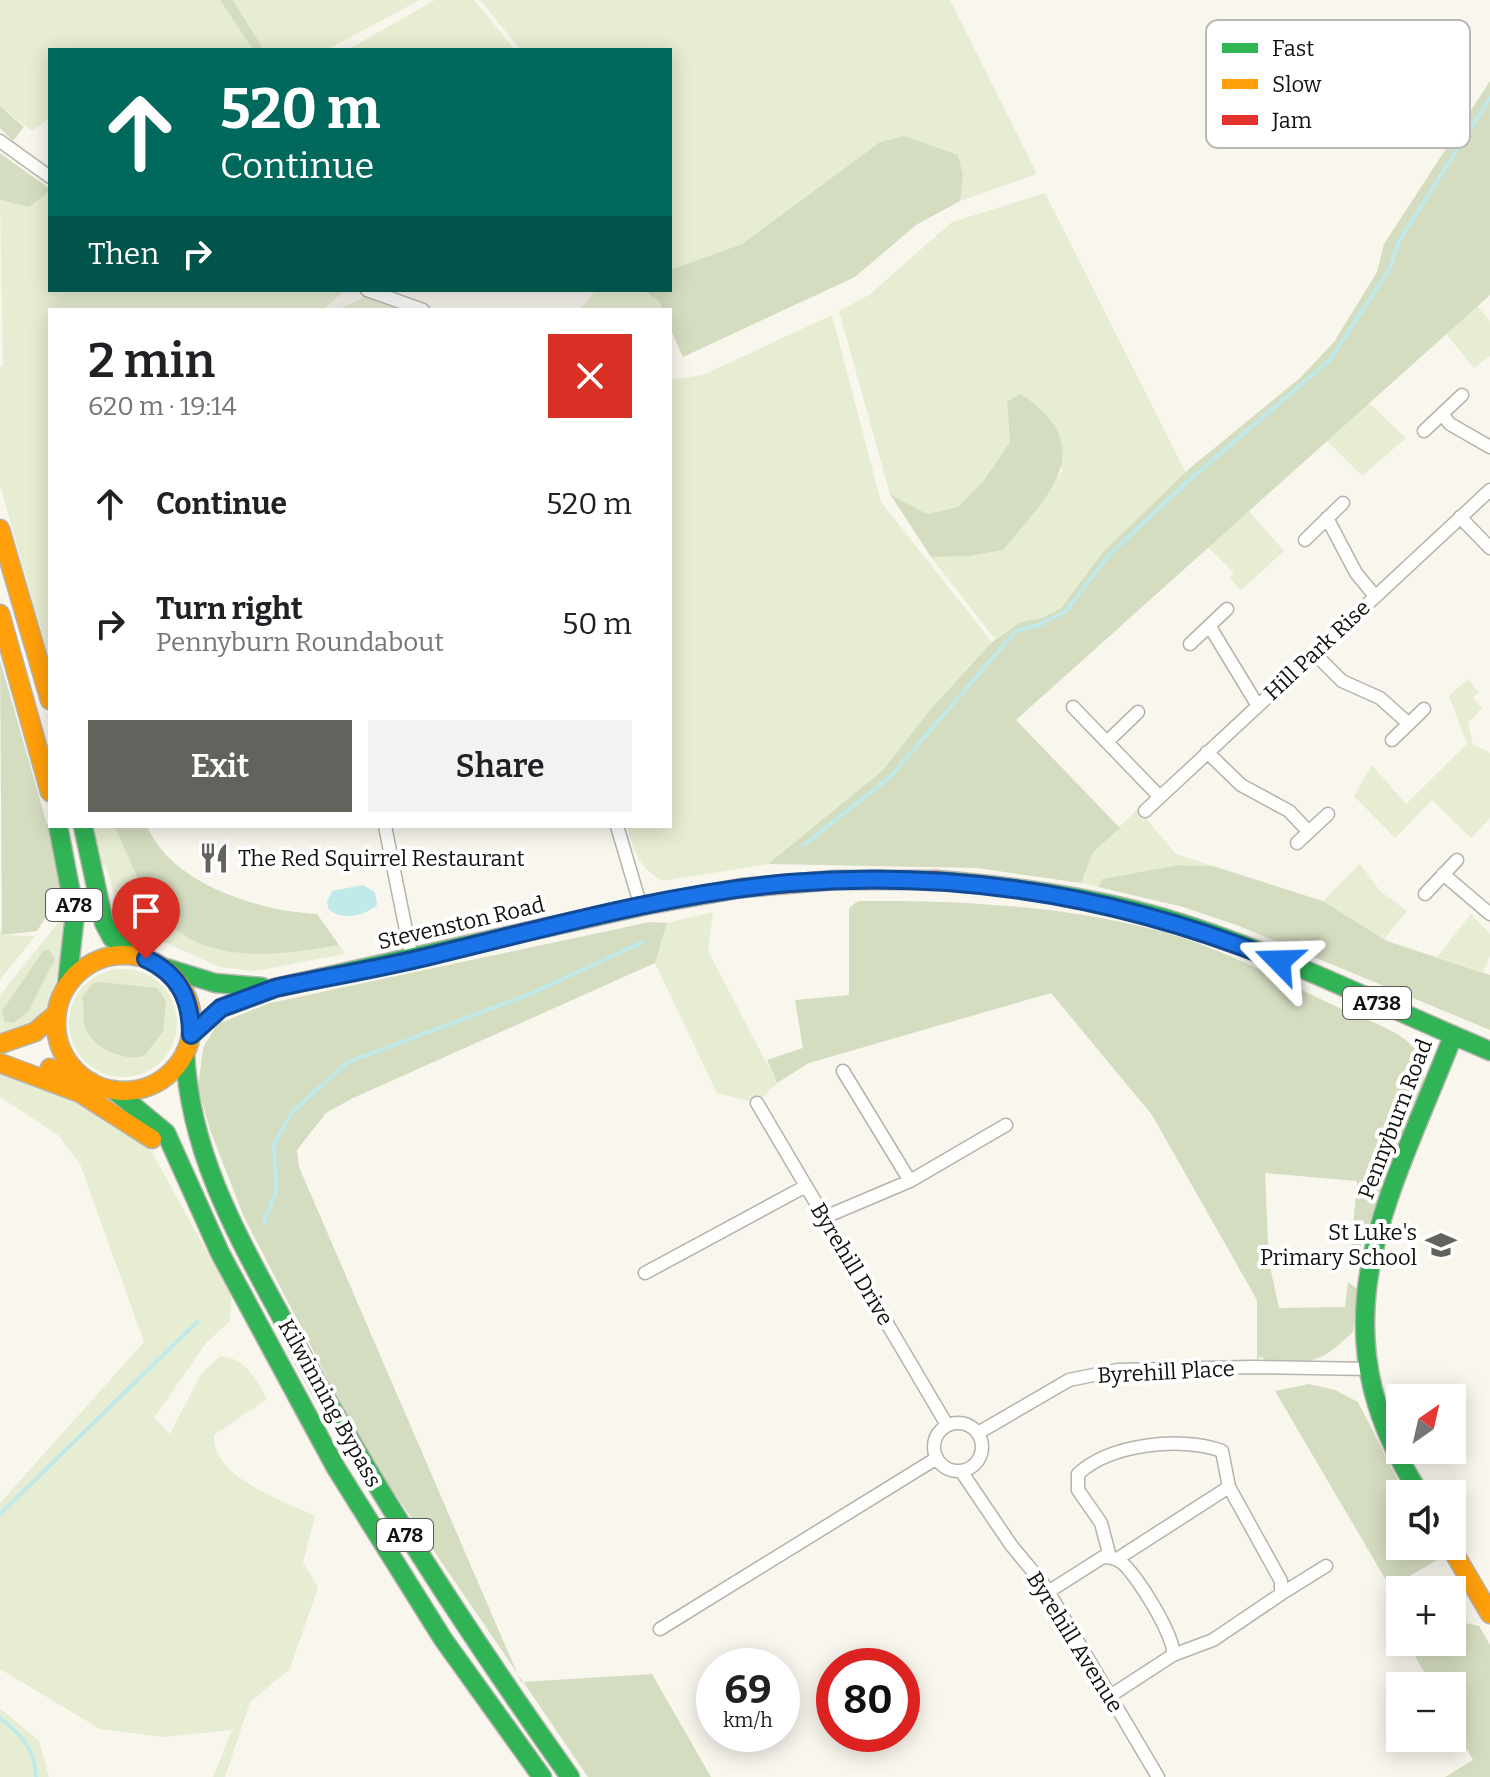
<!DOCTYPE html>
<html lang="en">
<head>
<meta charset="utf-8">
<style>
  :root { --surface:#fff; --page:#f2f2f2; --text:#202124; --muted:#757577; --accent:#64625c }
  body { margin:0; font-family:Bitter,serif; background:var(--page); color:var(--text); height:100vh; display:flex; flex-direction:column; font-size:30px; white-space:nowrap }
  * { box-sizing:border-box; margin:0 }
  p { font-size:26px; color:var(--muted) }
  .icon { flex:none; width:44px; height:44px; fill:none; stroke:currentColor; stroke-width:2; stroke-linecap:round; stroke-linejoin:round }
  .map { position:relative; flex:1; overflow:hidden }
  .sheet { position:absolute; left:48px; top:308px; width:624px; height:520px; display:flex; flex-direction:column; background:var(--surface); border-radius:0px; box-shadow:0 4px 20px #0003 }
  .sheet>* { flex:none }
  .hud { position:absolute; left:48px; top:48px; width:624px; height:244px; border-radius:0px; box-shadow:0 4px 20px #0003; background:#00695c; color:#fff; overflow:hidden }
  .needle { width:52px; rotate:34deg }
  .fabs { position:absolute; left:1386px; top:1384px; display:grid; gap:16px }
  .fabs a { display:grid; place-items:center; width:80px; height:80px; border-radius:0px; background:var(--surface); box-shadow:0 4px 20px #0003; font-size:40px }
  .speed { position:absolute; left:696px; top:1648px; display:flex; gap:16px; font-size:40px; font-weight:700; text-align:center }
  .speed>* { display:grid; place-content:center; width:104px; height:104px; border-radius:50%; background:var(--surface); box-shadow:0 4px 20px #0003; line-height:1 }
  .speed small { font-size:20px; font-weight:400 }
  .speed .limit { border:12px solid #d22; background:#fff; color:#111 }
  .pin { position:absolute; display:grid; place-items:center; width:68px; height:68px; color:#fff; margin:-82px -34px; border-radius:50% 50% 50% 0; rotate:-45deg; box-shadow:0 0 8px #0007 }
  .pin .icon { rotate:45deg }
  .me { position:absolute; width:88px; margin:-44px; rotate:292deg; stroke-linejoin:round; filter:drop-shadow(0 0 6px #0008) }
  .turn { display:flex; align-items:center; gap:28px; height:168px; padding:0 40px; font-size:36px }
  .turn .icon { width:104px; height:104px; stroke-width:2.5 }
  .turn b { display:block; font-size:56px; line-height:68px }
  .then { display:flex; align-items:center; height:76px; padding:0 40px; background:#0003; gap:16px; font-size:30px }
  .round { display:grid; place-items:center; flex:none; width:84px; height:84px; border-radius:0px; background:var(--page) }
  .head { display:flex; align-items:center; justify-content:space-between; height:136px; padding:0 40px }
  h1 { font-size:48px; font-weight:600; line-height:60px }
  .action { display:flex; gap:16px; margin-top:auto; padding:16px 40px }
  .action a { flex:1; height:92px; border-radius:0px; background:var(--accent); color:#fff; font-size:32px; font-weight:600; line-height:92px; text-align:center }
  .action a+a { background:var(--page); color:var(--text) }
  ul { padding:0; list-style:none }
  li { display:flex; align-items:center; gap:24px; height:120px; padding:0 40px }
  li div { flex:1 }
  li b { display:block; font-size:30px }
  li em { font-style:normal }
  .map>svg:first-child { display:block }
</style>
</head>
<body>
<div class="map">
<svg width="1490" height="1777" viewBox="0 0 1490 1777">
  <rect width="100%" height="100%" fill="#f9f6ee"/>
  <!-- green -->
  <path fill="#e6edd2" d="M 0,0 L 220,0 L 253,50 L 50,50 L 50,118 L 32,131 L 0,106 Z
    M 233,0 L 420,0 L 326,50 L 264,50 Z
    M 435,0 L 474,0 L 515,50 L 347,50 Z
    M 480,0 L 950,0 L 1037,174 L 960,201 L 963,176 L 904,136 L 880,142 L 742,244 L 670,270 L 670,50 L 521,50 Z
    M 50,191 L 50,290 L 343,292 L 323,310 L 50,310 L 50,662 L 0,485 L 0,367 L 3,367 L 0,200 L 29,207 Z
    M 1045,193 L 1186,473 L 1103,552 L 1061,608 L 1042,618 L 1020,622 L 995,639 L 931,557 L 971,556 L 1003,550 L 1063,470 L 1007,401 L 1010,442 L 984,480 L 958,507 L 927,514 L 890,494 L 839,311 L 869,295 L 952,222 Z
    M 596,290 C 620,290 650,283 662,310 L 579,310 Z
    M 365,297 L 400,310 L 337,310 Z
    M 1477,306 L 1490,321 L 1490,356 L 1474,368 L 1446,334 Z
    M 832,315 L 881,502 L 992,642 L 929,711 L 883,770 L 768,864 L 663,881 C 638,867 634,852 627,826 L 670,826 L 670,380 L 703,375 Z
    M 1369,403 L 1406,438 L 1362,476 L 1327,441 Z
    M 1249,511 L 1284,551 L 1241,590 L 1230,578 L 1234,573 L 1208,547 Z
    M 1468,679 L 1479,692 L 1473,698 L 1482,708 L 1468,723 L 1473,744 L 1490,753 L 1490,818 L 1471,838 L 1432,800 L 1395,838 L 1354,796 L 1372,765 L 1406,804 L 1467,744 L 1449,696 Z
    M 1138,809 L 1176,854 L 1213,866 L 1178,865 L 1102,879 L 1098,887 L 1081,883 L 1093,852 Z
    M 94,826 L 114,826 C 127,852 138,885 155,909 C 199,966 278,956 339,945 L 345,954 L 255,971 L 219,967 L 142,932 L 117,906 L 106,865 L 101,865 Z
    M 1360,864 L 1380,891 L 1407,911 L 1384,939 L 1323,901 Z
    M 713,912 L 708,951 L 777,1083 L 757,1103 L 717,1093 L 655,963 L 667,923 Z
    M 65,914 C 62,942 59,1003 35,1022 C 26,1029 11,1032 0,1036 L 0,995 Z
    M 1471,914 L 1490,934 L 1490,956 L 1483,972 L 1437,957 Z
    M 0,928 L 3,935 L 35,936 L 0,980 Z
    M69 1023a54 54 0 1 1 108 0a54 54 0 1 1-108 0Z
    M 0,1070 L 52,1086 L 150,1149 L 231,1295 L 230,1321 L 206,1343 L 154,1418 L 170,1434 L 201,1374 L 220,1356 C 246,1358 255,1378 267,1399 L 214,1435 C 212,1478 281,1499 315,1516 L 303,1563 L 318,1587 L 290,1669 L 250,1702 L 225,1777 L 213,1777 L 232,1730 L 163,1737 L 100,1729 L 0,1669 L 0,1503 L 144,1342 L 80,1164 L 58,1135 L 0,1097 Z
    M 0,1708 L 39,1741 L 49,1777 L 0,1777 Z"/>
  <!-- forest -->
  <path fill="#d5ddc1" d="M 220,0 L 233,0 L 264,50 L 253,50 Z
    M 1490,81 L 1490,295 L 1016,720 L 1120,828 L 1093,852 L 1081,883 L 977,868 L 768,864 L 883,770 L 929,711 L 992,642 L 1020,622 L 1042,618 L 1061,608 L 1103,552 L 1190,468 L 1300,378 L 1334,342 L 1377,272 L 1384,244 Z
    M 0,106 L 24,127 L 13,141 L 0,128 Z
    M 904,136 L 958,155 L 963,176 L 960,201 L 916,225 L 855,277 L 683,357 L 670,328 L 670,310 L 662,310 L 659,302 L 643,290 L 670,290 L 670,270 L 742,244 L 880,142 Z
    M 0,153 L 50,189 L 50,191 L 29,207 L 0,200 Z
    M 1021,394 C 1102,449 1048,495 1003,550 L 971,556 L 931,557 L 890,494 L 927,514 L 958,507 L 984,480 L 1010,442 L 1007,401 Z
    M 0,660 L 57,859 L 62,891 L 37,931 L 2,935 Z
    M 114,826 L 147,826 C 172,885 260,911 317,914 L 339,945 C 278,956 199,967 155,909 C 138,885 127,852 114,826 Z
    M 1178,865 L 1213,866 L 1323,901 L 1387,941 L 1490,975 L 1490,1030 L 1239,926 L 1183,907 L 1098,887 L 1102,879 Z
    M 858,901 C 956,900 1052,905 1148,928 C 1216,944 1281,981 1344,1010 C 1368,1021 1422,1036 1424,1069 C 1426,1116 1369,1210 1356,1263 L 1350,1263 L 1357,1181 L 1265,1173 L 1269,1262 L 1279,1308 L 1345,1307 L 1348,1282 L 1357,1289 L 1353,1332 C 1328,1355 1320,1363 1285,1362 C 1276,1361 1269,1362 1260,1357 L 1257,1360 L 1257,1300 L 1152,1115 L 1051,993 L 809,1063 L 777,1083 L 767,1060 L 803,1048 L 795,1000 L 849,995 L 849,908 Z
    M 650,922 L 667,923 L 655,963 L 351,1099 L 326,1113 L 297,1150 L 299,1167 L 521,1682 L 652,1674 L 711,1777 L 588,1777 L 363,1447 L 244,1217 L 210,1130 L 198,1087 L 203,1048 L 217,1024 L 270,1003 Z
    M 49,950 L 55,959 L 28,1012 L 13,1023 L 5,1022 L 2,1011 L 43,951 Z
    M 100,982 L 157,988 L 166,1001 L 163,1032 L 144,1056 C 123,1062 90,1047 84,1024 C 82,1015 85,1007 82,998 L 92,984 Z
    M 1309,1384 L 1335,1390 L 1358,1402 L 1405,1494 L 1400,1494 L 1400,1546 L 1432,1546 L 1439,1559 L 1390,1587 L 1275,1391 Z
    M 1452,1620 L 1479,1626 L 1490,1645 L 1490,1777 L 1445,1777 L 1473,1760 L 1452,1722 L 1452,1686 L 1432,1686 L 1407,1642 L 1452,1642 Z"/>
  <!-- water -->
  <path fill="#c0e9ea" d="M 363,885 L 375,892 L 377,905 C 364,916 343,921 329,910 L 327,902 L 332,891 Z"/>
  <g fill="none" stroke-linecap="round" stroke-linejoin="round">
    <!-- stream -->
    <path stroke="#c0e9ea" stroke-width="4" d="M 804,845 L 890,777 L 1016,631 L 1041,624 L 1066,611 L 1108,556 L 1187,482 L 1330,360 L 1390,268 L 1399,241 L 1490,98
      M 264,1222 L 276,1192 L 274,1144 L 293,1111 L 348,1062 L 530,994 L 643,942
      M 0,1514 L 197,1322
      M 0,1718 C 23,1736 34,1748 36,1777"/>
    <!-- street casing -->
    <g stroke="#b5b3ad" stroke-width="15">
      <path id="street" d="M 0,141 L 50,177
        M 367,290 L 423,310
        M 1442,414 L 1450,424 L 1490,447
        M 1424,431 L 1462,395
        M 1460,517 L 1490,548
        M 1327,518 L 1356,573 L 1375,596
        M 1305,540 L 1343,503
        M 1210,627 L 1258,706
        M 1190,644 L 1227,609
        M 1314,653 L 1342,681 L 1380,698 L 1409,724
        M 1073,707 L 1159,796
        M 1392,740 L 1424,709
        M 1107,742 L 1138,712
        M 1207,752 L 1241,785 L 1289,811 L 1309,832
        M 1145,811 L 1490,490
        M 385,826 L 412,960
        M 617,826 L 641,907
        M 1297,843 L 1328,814
        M 1443,874 L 1490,914
        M 1425,894 L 1457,860
        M 843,1071 L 910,1181
        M 757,1103 L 947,1425
        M 825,1217 L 910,1181 L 1006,1125
        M 645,1273 L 806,1186
        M934 1447a24 24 0 1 1 48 0a24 24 0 1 1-48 0Z
        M 978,1433 L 1069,1380 L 1118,1370 L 1251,1367 L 1370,1369
        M 961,1471 L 1011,1545 L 1045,1586 L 1158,1777
        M 1110,1557 L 1101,1523 L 1078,1490 L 1078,1474 C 1110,1444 1181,1436 1222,1451 L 1229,1487 L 1281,1581 L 1281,1594 L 1213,1640 L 1173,1655
        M 1117,1559 L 1229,1487
        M 1048,1592 L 1103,1557 C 1110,1557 1115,1558 1121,1562 C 1136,1573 1176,1638 1173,1655 L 1110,1696
        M 1281,1594 L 1326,1566
        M 660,1629 L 937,1458"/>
    </g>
    <!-- fast casing -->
    <g stroke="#b5b3ad" stroke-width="21">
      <path id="fast" d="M 58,826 L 75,914 L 67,985
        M 83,826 L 104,923 L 112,938 L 135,956
        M 936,880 C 1013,886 1089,896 1164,918 C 1276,951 1382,1006 1490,1051
        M 166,968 L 215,983 L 262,987
        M 191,1035 L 221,1008 L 275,988 L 647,905 L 742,888
        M 185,1053 C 190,1158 241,1242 290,1333 C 373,1488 468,1633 570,1777
        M 114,1090 L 166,1133 L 220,1253 L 336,1468 L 443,1639 L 542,1777
        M 1420,1494 C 1310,1324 1388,1202 1453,1036"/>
    </g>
    <!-- slow casing -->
    <g stroke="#b5b3ad" stroke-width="21">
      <path id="slow" d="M 0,529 L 50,700
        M 0,614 L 50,792
        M56 1023a68 68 0 1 1 136 0a68 68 0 1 1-136 0Z
        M 0,1044 L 35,1032 L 56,1014
        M 0,1063 L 80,1093 L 152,1139
        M 50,1068 L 91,1082
        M 1450,1546 L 1490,1614"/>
    </g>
    <!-- jam casing -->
    <g stroke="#b5b3ad" stroke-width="21">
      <path id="jam" d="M 742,888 L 835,880 L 936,880"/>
    </g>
    <!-- street -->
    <use href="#street" stroke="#fefefc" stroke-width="12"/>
    <!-- fast -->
    <use href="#fast" stroke="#30b455" stroke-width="18"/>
    <!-- slow -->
    <use href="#slow" stroke="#ff9f0a" stroke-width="18"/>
    <!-- jam -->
    <use href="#jam" stroke="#e5322d" stroke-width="18"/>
  </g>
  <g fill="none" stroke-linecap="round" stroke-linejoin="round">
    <!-- route casing -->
    <g stroke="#114b97" stroke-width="20">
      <path id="route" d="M 146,959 C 179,974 191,999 191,1035 L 221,1008 L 275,988 C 322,978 370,970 417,959 C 539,930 663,894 789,883 C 958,869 1122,897 1279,961"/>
    </g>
    <!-- route -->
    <use href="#route" stroke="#1a73e8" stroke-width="14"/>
  </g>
  <!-- icons -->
  <defs>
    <g id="restaurant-bare" transform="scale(2.4)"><path d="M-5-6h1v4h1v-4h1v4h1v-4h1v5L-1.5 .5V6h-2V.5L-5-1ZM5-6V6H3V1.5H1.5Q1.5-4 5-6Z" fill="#64625c" stroke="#fff" stroke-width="2.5" paint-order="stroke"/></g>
    <g id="school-bare" transform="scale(2.4)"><path d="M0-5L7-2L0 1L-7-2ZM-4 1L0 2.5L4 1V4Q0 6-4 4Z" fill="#64625c" stroke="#fff" stroke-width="2.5" paint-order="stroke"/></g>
  </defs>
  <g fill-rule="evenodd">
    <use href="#restaurant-bare" x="214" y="858"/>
    <use href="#school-bare" x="1441" y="1245"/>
  </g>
  <g text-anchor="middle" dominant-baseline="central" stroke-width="8" stroke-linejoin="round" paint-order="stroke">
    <!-- shield labels -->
    <g fill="#fff" stroke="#5a5956" stroke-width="2">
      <rect x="46" y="889" width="56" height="32" rx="6"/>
      <rect x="1343" y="987" width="68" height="32" rx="6"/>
      <rect x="377" y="1519" width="56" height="32" rx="6"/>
    </g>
    <g font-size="20" font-weight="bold" fill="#14120e">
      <text x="74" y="905">A78</text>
      <text x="1377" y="1003">A738</text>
      <text x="405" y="1535">A78</text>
    </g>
    <!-- street labels -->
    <g font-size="22" fill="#14120e" stroke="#fff">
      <text transform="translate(1317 650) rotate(-43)">Hill Park Rise</text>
      <text transform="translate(461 923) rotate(-13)">Stevenston Road</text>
      <text transform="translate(1395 1119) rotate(-69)">Pennyburn Road</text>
      <text transform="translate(852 1264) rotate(59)">Byrehill Drive</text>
      <text transform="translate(1166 1372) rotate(-3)">Byrehill Place</text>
      <text transform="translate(330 1403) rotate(61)">Kilwinning Bypass</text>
      <text transform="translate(1075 1642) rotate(58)">Byrehill Avenue</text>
    </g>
    <!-- poi labels -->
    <g font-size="22" fill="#14120e" stroke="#fff" text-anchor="start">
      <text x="238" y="858">The Red Squirrel Restaurant</text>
      <text x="1417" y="1232" text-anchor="end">St Luke's<tspan x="1417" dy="25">Primary School</tspan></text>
    </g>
  </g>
  <!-- legend -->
  <rect x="1206" y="20" width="264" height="128" rx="12" fill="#fff" stroke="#b8b8b7" stroke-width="2"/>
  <rect x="1222" y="43" width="36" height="10" fill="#30b455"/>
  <rect x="1222" y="79" width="36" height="10" fill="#ff9f0a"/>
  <rect x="1222" y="115" width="36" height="10" fill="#e5322d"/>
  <g font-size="22" fill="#14120e">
    <text x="1272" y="56">Fast</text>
    <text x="1272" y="92">Slow</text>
    <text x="1272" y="128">Jam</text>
  </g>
</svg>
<div class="fabs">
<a><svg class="needle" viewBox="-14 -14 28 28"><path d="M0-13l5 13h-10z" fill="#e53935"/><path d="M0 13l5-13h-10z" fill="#757577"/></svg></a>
<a><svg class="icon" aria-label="sound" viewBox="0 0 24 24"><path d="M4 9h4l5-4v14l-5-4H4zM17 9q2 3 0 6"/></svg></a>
<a>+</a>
<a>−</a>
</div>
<div class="speed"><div>69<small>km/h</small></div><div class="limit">80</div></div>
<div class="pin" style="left:146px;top:959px;background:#d93025"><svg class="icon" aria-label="arrive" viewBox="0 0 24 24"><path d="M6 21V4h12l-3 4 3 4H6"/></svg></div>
<svg class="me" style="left:1279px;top:961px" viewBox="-20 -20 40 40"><path d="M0-17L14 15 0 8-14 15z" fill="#1a73e8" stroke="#fff" stroke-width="4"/></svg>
<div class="hud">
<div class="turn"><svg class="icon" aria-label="ahead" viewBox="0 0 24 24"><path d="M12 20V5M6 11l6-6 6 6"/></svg><div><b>520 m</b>Continue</div></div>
<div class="then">Then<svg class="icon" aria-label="right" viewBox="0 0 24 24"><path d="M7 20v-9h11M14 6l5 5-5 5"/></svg></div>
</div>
<section class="sheet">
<div class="head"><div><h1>2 min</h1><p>620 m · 19:14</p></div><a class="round" style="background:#d93025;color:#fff"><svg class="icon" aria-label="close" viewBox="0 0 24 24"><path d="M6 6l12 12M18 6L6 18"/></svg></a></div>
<ul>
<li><svg class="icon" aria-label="ahead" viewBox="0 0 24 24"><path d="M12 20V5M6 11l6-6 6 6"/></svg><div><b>Continue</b></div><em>520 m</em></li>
<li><svg class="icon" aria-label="right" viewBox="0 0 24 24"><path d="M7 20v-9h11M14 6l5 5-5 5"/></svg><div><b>Turn right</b><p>Pennyburn Roundabout</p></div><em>50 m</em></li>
</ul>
<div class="action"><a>Exit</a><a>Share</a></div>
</section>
</div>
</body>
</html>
